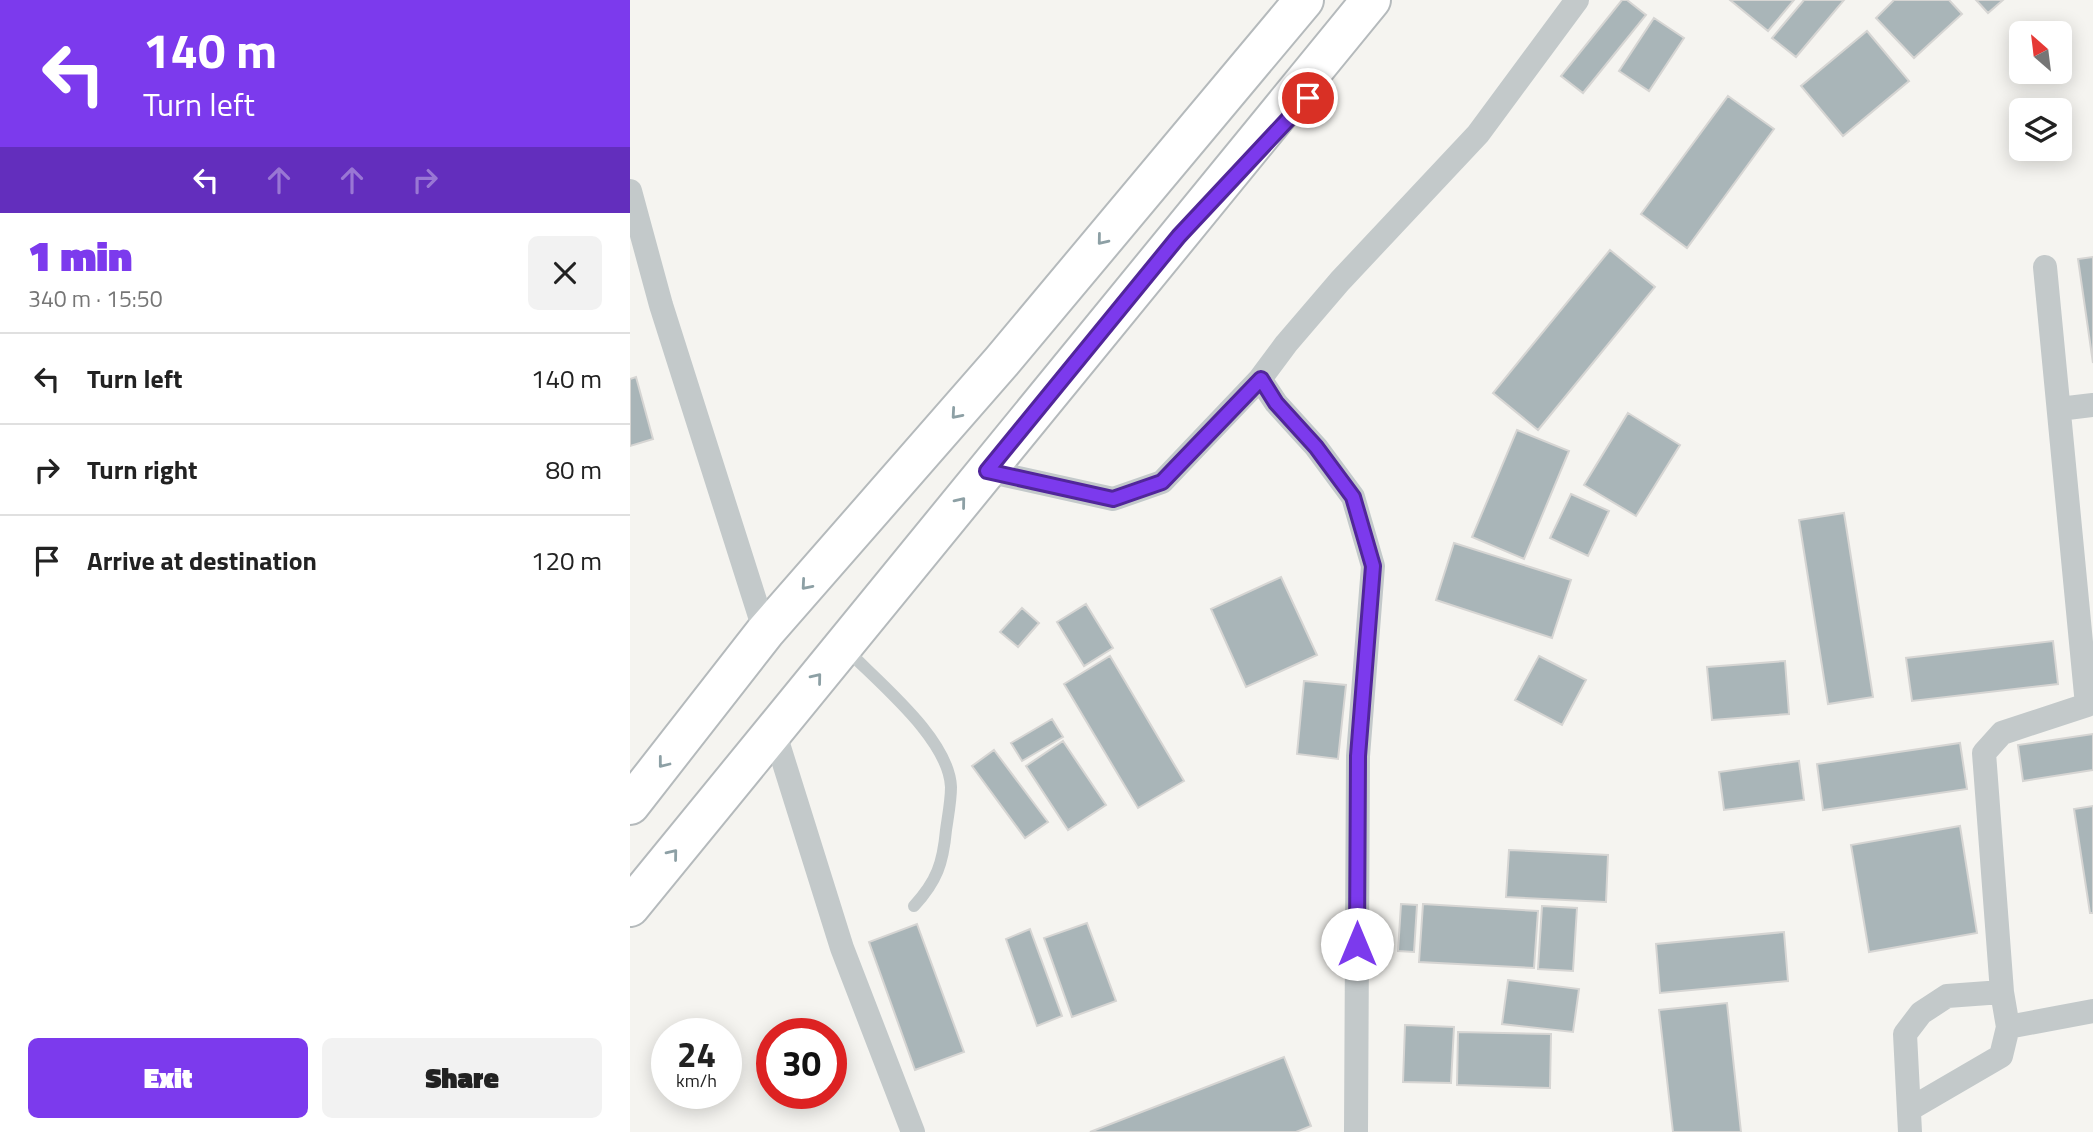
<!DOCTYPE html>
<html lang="en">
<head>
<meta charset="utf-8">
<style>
  :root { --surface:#fff; --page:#f2f2f2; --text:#222; --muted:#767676; --line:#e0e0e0; --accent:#7c3aed }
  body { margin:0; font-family:"Titillium Web",sans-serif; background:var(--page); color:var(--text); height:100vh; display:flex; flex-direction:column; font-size:26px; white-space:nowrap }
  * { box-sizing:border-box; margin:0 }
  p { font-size:23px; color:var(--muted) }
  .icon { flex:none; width:38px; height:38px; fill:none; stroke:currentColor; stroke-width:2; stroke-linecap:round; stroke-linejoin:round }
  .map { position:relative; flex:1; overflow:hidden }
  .details { display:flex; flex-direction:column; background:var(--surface); width:630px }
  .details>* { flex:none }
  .guide { background:#7c3aed; color:#fff; overflow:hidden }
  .needle { width:46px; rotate:332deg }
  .tools { position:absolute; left:1379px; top:21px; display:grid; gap:14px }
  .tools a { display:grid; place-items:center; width:63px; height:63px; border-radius:10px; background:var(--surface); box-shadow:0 4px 18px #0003; font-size:35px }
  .speed { position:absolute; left:21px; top:1018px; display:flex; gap:14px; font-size:35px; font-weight:700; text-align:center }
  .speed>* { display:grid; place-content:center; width:91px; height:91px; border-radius:50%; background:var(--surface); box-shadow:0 4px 18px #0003; line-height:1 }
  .speed small { font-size:18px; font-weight:400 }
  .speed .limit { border:10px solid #d22; background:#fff; color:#111 }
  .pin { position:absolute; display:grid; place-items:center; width:60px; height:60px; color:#fff; margin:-30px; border:4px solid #fff; border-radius:50%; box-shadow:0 2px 7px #0007 }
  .me { position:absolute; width:77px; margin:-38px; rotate:0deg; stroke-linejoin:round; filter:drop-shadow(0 0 5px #0008) }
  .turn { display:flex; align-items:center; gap:24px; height:147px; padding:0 28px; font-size:32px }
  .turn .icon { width:91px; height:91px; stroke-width:2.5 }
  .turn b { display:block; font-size:49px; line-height:60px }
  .lanes { display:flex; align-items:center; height:66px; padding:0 28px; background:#0003; justify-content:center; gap:35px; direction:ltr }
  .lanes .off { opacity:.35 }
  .round { display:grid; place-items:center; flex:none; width:74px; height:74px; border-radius:10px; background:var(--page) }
  .headline { display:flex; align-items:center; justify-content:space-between; height:119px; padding:0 28px }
  h1 { font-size:42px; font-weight:800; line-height:52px; color:var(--accent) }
  .action { display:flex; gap:14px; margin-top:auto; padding:14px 28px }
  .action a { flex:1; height:80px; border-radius:10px; background:var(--accent); color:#fff; font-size:28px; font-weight:800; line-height:80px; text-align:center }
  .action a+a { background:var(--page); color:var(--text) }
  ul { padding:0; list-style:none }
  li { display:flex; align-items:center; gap:21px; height:91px; padding:0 28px; border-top:2px solid var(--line) }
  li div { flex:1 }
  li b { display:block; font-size:26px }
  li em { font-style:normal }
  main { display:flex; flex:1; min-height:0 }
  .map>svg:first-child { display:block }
</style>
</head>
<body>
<main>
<section class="details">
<div class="guide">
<div class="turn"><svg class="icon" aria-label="left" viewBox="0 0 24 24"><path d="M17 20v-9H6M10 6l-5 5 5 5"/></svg><div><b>140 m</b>Turn left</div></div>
<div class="lanes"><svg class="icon" aria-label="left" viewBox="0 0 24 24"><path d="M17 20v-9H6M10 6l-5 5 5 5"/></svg><svg class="icon off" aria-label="ahead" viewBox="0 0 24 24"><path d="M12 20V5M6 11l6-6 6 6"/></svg><svg class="icon off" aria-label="ahead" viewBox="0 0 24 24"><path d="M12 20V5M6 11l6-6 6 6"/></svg><svg class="icon off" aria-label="right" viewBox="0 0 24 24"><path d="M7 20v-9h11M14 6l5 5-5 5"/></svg></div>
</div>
<div class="headline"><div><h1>1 min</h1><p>340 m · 15:50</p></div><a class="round"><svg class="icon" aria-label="close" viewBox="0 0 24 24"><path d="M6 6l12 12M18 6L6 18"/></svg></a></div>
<ul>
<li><svg class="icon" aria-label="left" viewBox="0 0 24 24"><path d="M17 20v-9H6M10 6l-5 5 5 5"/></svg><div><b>Turn left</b></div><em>140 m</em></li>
<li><svg class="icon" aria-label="right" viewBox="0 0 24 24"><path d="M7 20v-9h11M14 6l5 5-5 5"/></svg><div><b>Turn right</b></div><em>80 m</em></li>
<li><svg class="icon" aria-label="arrive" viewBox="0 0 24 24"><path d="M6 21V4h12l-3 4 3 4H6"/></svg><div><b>Arrive at destination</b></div><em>120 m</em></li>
</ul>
<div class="action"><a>Exit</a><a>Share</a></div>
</section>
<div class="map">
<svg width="1463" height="1132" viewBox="0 0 1463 1132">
  <rect width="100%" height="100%" fill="#f5f4f0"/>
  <!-- building -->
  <path fill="#a9b5b8" stroke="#d6d5d3" stroke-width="2" d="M 992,0 L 997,0 L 1016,15 L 953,93 L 931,76 Z
    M 1100,0 L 1164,0 L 1138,31 Z
    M 1174,0 L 1214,0 L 1166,57 L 1142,38 Z
    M 1264,0 L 1319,0 L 1332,14 L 1284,58 L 1246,18 Z
    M 1346,0 L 1373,0 L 1358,13 Z
    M 1024,18 L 1054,38 L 1019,91 L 989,71 Z
    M 1237,31 L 1279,81 L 1213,136 L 1171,86 Z
    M 1098,96 L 1144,129 L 1057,248 L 1011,214 Z
    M 980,250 L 1025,287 L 908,430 L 863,393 Z
    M 1463,257 L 1463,363 L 1448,259 Z
    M 6,377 L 23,439 L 0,446 L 0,379 Z
    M 998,413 L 1050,445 L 1006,516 L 954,485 Z
    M 887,430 L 939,451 L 894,559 L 842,537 Z
    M 941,494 L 979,511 L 958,556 L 920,538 Z
    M 1214,513 L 1243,697 L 1198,704 L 1169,520 Z
    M 824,543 L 941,580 L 922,638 L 806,600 Z
    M 651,577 L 687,655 L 616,687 L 581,609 Z
    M 456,604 L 483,648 L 454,666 L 427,622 Z
    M 392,608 L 409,623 L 388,647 L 370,632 Z
    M 1423,641 L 1428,684 L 1282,701 L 1276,658 Z
    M 480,656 L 554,781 L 508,808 L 434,684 Z
    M 909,656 L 956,680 L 932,725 L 885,700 Z
    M 1155,661 L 1159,714 L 1082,720 L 1077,667 Z
    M 674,681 L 716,685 L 708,759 L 667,754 Z
    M 422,719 L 433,737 L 392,761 L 381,743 Z
    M 1463,734 L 1463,770 L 1393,781 L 1388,745 Z
    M 433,741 L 476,805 L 438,830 L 396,766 Z
    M 1330,743 L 1337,789 L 1193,810 L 1187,764 Z
    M 364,750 L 418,822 L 395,838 L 342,766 Z
    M 1169,761 L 1174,800 L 1094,810 L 1089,772 Z
    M 1463,806 L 1463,913 L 1460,913 L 1444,809 Z
    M 1330,826 L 1347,933 L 1239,952 L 1221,845 Z
    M 879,850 L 978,855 L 976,902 L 876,897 Z
    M 771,904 L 787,905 L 784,952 L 768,951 Z
    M 793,904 L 908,911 L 904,968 L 789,962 Z
    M 912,906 L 947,908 L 943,971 L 908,969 Z
    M 457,923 L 486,1001 L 442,1017 L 414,938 Z
    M 287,924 L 334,1052 L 285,1070 L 239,942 Z
    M 400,929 L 432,1016 L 407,1026 L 376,939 Z
    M 1154,932 L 1158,981 L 1030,993 L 1026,944 Z
    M 878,980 L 949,989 L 943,1032 L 872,1024 Z
    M 1097,1003 L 1111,1132 L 1043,1132 L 1029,1010 Z
    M 775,1025 L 824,1027 L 821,1083 L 773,1082 Z
    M 828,1032 L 921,1034 L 920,1088 L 827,1085 Z
    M 654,1057 L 681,1126 L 666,1132 L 460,1132 Z"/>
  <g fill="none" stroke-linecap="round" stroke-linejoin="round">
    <!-- highway casing -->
    <g stroke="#b5babc" stroke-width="42">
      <path id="highway" d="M 0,805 L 135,632 L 372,361 L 674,0
        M 0,907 L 741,0"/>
    </g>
    <!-- lane -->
    <path stroke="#c3c9ca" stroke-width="12" d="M 216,649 C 249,683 319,739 321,787 C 321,801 318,816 316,830 C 313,863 307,881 284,906"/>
    <!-- street -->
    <path stroke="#c3c9ca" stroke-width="24" d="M 0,191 L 31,305 L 135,632
      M 1429,409 L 1463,405
      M 357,471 L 483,499 L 532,482 L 630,379
      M 144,731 L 212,948 L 283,1132
      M 1372,992 L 1354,753 L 1372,733 L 1457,705 L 1415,267
      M 1378,1027 L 1463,1011
      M 1280,1109 L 1371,1056 L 1378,1027 L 1372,992 L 1317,996 L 1291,1013 L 1275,1034 L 1280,1132
      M 726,1132 L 728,756 L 743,566 L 723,497 L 686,447 L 646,403 L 630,379 L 656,344 L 710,281 L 848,134 L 947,0"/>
    <!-- highway -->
    <use href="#highway" stroke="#fff" stroke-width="38"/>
  </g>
  <!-- one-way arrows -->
  <defs><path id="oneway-chevron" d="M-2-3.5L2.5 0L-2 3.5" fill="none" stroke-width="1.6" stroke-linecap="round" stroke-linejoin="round" transform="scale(1.75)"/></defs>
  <g stroke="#8da0a5">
    <use href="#oneway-chevron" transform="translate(472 240) rotate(129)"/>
    <use href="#oneway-chevron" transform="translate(326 414) rotate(131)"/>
    <use href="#oneway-chevron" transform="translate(331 502) rotate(-51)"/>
    <use href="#oneway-chevron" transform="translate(176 585) rotate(131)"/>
    <use href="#oneway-chevron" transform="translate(187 678) rotate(-51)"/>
    <use href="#oneway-chevron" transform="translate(33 763) rotate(128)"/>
    <use href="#oneway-chevron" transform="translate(43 854) rotate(-51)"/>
  </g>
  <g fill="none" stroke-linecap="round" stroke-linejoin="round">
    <!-- route casing -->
    <g stroke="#51269a" stroke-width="18">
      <path id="route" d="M 678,98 L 549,236 L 357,471 L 483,499 L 532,482 L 631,379 L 646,403 L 686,447 L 723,497 L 743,566 L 728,756 L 727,944"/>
    </g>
    <!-- route -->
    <use href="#route" stroke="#7c3aed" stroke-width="12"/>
  </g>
</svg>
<div class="tools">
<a><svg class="needle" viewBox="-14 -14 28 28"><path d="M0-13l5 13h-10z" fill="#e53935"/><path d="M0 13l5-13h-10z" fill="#767676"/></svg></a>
<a><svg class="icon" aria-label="layers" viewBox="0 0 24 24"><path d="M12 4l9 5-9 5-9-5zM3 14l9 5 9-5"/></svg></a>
</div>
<div class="speed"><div>24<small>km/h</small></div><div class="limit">30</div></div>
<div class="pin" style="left:678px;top:98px;background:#d93025"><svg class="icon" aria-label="arrive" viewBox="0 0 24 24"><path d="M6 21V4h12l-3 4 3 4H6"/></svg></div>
<svg class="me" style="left:727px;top:944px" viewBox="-20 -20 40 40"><circle r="19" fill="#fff"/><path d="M0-13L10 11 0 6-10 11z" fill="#7c3aed"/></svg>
</div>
</main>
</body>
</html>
